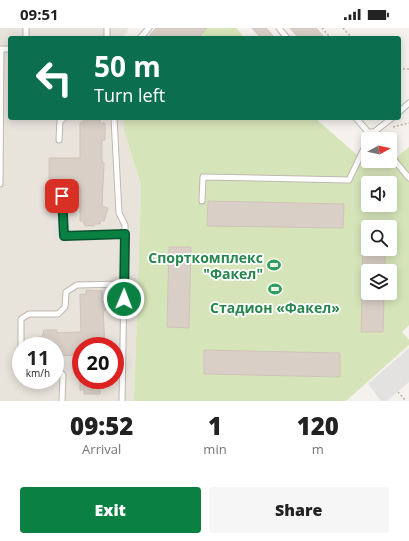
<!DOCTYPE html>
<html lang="en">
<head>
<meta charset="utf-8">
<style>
  :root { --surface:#fff; --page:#f6f6f6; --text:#222; --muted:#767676; --accent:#0b8043 }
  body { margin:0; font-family:"Open Sans",sans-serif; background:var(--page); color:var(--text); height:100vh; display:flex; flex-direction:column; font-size:15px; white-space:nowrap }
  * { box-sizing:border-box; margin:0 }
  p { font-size:13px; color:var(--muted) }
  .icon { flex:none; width:22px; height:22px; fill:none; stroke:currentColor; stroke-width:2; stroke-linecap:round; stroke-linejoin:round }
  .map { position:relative; height:373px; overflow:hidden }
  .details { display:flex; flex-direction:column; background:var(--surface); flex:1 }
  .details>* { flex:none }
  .top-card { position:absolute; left:8px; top:8px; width:393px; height:84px; border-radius:4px; box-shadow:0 2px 10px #0003; background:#0b6e4f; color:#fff; overflow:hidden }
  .needle { width:26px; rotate:82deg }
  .buttons { position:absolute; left:361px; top:104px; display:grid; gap:8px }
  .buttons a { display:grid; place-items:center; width:36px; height:36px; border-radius:4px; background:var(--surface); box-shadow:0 2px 10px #0003; font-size:20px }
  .speed { position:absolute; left:12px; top:309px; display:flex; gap:8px; font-size:20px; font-weight:700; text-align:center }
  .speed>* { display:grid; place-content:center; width:52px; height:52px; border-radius:50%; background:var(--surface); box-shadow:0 2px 10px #0003; line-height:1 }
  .speed small { font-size:10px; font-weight:400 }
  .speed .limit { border:6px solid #d22; background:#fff; color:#111 }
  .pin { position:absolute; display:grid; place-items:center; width:34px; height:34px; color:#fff; margin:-17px; border-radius:8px; box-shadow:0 2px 6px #0006 }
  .me { position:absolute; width:44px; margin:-22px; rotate:1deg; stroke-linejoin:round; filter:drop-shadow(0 0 3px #0008) }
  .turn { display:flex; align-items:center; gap:14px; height:84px; padding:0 20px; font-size:18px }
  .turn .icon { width:52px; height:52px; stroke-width:2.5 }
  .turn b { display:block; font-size:28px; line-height:34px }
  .eta { display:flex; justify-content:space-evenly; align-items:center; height:68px; text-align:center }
  .eta b { font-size:24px; font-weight:800; line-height:28px }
  .primary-button { display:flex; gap:8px; margin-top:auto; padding:8px 20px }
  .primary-button a { flex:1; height:46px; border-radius:4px; background:var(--accent); color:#fff; font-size:16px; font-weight:800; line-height:46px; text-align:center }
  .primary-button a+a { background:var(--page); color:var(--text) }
  .status { display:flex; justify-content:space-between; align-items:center; height:28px; padding:0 20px; background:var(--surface); direction:ltr }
  .status svg { height:11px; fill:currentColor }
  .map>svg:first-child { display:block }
</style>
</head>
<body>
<div class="status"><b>09:51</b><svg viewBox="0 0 49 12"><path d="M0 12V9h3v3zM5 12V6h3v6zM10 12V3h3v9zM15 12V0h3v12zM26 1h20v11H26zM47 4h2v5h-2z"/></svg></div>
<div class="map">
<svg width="409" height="373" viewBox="0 0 409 373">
  <rect width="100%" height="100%" fill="#f5f1ed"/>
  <!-- residential -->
  <path fill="#e8e3db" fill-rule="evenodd" d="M 0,0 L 129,0 L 123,10 L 10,10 L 10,90 L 124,90 L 124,102 L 141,157 L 134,373 L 0,373 ZM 21,318 L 55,318 L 55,352 L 21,352 ZM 81,318 L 115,318 L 115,352 L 81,352 Z"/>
  <!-- green -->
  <path fill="#d6e5b9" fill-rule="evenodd" d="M 207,0 L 236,0 L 245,10 L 198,10 Z
    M 124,90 L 315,90 L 356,126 L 368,130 L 368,133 L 390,135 L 409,119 L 409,297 L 402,304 L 409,312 L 409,317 L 346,373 L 134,373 L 141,157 L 124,102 ZM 368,155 L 390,155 L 390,177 L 368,177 ZM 368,199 L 390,199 L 390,221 L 368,221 ZM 368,243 L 390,243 L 390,265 L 368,265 Z"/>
  <!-- parking -->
  <path fill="#e4e2e0" d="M 70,163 L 72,211 L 54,212 L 52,164 Z
    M 409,320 L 409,354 L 387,373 L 381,373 L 368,356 Z"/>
  <!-- building -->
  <path fill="#d9cfc6" stroke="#d0c3b7" d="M 156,0 L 207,0 L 198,10 L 147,10 Z
    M 252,0 L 266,0 L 275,10 L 261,10 Z
    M 290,0 L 316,0 L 325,10 L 299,10 Z
    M 85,90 L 94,90 L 94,92 L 100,92 L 100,95 L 105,95 L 105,112 L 102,112 L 102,135 L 104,135 L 102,178 L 108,180 L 104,193 L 100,193 L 100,196 L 94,196 L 94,198 L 85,198 L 83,193 L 80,193 L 80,160 L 49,159 L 49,130 L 80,130 L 80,95 L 82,95 Z
    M 208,173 L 344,176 L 343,200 L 207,198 Z
    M 169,219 L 191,219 L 189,300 L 167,299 Z
    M 363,224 L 385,224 L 385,243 L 362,243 Z
    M 86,262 L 102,263 L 102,274 L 105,273 L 106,282 L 103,282 L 105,318 L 81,318 L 81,327 L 55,328 L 55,318 L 38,318 L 38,309 L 42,309 L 44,302 L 57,302 L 57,305 L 81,304 L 80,266 L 86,266 Z
    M 362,265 L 384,265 L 383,304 L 361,304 Z
    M 204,322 L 340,325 L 340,349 L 204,346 Z
    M 80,352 L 99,352 L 100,366 L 84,366 L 84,362 L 80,362 Z"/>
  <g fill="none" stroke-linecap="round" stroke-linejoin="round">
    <!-- service casing -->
    <g stroke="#c0b8b0" stroke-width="7">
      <path id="service" d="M 107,0 L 107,10
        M 279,0 L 287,10
        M 26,10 L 26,0
        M 140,10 L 149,0
        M 399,84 L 409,75
        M 114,90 L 119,185 L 125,197 L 122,373
        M 356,90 L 368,104 L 374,104 L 392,90
        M 374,104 L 377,111
        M 59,112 L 60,93 L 64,90
        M 390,127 L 409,150
        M 0,156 L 1,21 L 10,21
        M 62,168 L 64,208 L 125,206
        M 202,173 L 203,149 L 349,152 L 368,112
        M 21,336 L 21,291 L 29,286 L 58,286 L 65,279 L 66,264 L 77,257 L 124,256
        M 55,343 L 59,343 L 63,347 L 62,373"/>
    </g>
    <!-- path -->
    <path stroke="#c0b2a2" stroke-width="1.5" stroke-dasharray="2 2" stroke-linecap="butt" d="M 322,0 L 331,10
      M 343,0 L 352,10
      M 399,41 L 409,41
      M 393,99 L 409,95
      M 398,364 L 406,373"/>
    <!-- service -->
    <use href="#service" stroke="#fff" stroke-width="5"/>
  </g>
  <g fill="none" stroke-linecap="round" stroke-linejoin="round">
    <!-- route casing -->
    <g stroke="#07532c" stroke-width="10">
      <path id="route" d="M 62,168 L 64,208 L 125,206 L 124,271"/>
    </g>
    <!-- route -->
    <use href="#route" stroke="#0b8043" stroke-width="7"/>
  </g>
  <!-- icons -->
  <defs>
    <g id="stadium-bare" transform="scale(1.08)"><path d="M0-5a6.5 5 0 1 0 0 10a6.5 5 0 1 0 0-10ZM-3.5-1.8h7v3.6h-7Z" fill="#2e9e5b" stroke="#fff" stroke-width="2.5" paint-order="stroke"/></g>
  </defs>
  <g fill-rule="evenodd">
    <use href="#stadium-bare" x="274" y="237"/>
    <use href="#stadium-bare" x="275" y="261"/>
  </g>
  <g text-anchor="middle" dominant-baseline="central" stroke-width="3.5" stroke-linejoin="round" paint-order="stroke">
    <!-- leisure labels -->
    <g font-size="14" font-weight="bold" fill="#27864d" stroke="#fff" text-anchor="end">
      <text x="263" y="229">Спорткомплекс<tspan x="263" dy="16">"Факел"</tspan></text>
      <text x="275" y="279" text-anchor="middle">Стадион «Факел»</text>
    </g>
  </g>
</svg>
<div class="buttons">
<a><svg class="needle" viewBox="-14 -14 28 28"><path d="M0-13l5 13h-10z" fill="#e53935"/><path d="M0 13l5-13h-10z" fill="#767676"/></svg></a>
<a><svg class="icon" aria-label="sound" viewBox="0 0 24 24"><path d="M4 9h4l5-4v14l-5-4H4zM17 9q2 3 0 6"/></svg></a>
<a><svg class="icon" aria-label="search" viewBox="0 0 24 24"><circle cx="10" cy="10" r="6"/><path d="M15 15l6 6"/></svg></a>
<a><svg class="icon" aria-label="layers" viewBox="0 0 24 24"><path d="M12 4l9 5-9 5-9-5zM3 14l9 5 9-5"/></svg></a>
</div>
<div class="speed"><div>11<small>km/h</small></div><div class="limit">20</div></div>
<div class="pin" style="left:62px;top:168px;background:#d93025"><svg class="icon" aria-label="arrive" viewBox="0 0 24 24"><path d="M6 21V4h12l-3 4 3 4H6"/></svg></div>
<svg class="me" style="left:124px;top:271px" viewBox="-20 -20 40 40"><circle r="17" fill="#0b8043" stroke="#fff" stroke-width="3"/><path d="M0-11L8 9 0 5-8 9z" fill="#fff"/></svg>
<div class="top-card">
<div class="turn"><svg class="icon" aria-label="left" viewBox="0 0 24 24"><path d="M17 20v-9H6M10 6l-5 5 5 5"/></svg><div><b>50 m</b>Turn left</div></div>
</div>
</div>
<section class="details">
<div class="eta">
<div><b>09:52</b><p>Arrival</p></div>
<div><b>1</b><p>min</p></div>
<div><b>120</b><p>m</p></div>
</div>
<div class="primary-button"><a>Exit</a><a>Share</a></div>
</section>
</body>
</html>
